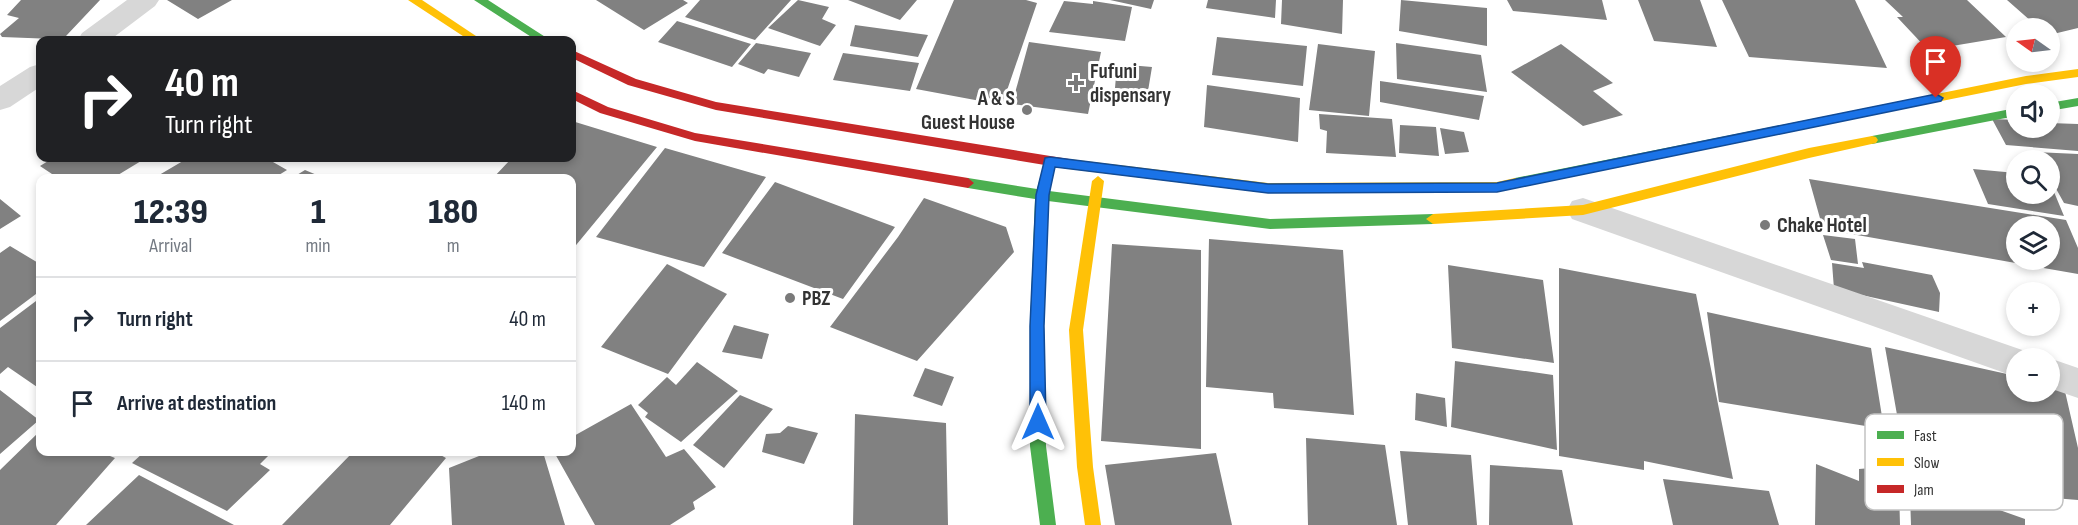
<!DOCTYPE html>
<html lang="en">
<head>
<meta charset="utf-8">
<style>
  :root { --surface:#fff; --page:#f6f6f7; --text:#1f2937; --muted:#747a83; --line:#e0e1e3 }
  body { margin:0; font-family:"Sofia Sans Condensed",sans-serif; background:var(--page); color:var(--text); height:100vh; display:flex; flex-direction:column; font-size:22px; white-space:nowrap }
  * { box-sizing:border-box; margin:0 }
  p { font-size:20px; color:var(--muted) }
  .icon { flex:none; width:33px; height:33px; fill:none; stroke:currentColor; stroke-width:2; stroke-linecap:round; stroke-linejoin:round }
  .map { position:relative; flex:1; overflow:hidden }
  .details { position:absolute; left:36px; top:174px; width:540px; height:282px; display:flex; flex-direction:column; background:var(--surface); border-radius:12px; box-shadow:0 3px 9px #0003 }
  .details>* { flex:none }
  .hud { position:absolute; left:36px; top:36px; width:540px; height:126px; border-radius:12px; box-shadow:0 3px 9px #0003; background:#202124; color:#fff; overflow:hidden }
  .needle { width:39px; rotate:284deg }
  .tools { position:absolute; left:2006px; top:18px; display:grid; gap:12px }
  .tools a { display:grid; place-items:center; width:54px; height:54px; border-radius:50%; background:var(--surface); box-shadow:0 3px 9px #0003; font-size:30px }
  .pin { position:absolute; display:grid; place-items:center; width:51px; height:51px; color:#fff; margin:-62px -26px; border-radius:50% 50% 50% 0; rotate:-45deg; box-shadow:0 0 6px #0007 }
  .pin .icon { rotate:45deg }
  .me { position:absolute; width:66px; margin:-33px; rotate:0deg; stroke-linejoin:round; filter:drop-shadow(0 0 4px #0008) }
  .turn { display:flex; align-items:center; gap:21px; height:126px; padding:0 30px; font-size:27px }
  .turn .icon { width:78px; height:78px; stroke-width:2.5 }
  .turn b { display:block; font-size:42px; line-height:51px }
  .eta { display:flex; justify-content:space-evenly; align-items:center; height:102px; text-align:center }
  .eta b { font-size:36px; font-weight:800; line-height:42px }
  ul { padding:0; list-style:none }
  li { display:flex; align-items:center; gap:18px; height:84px; padding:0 30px; border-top:2px solid var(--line) }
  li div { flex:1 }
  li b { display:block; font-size:22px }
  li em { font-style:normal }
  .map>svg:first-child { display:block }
</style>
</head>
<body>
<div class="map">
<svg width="2078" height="525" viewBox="0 0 2078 525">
  <rect width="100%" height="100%" fill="#fff"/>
  <!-- building -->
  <path fill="#818181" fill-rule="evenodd" d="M 21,0 L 100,0 L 66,36 L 54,39 L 2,37 L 0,34 L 19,18 L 7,15 Z
    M 167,0 L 232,0 L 198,19 Z
    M 596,0 L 683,0 L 688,3 L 644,30 Z
    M 700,0 L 791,0 L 755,40 L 685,17 Z
    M 798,0 L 829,7 L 822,19 L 836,25 L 820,46 L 768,28 Z
    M 848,0 L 917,0 L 900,20 Z
    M 954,0 L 1026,0 L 1037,3 L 1002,105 L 916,89 Z
    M 1110,0 L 1154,0 L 1151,9 Z
    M 1208,0 L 1276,0 L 1275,18 L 1206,8 Z
    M 1282,0 L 1343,0 L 1342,34 L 1281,24 Z
    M 1401,0 L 1487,8 L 1487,46 L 1399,31 Z
    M 1507,0 L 1602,0 L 1607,20 L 1513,11 Z
    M 1638,0 L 1700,0 L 1717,47 L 1654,41 Z
    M 1722,0 L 1855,0 L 1887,68 L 1749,57 Z
    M 1885,0 L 1967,0 L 2006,37 L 1928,50 L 1897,17 L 1903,17 Z
    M 2007,0 L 2078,0 L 2078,28 L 2049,35 L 2049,28 L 2039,28 Z
    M 1064,1 L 1093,4 L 1093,1 L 1132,7 L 1125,41 L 1049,32 Z
    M 677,21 L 751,44 L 732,67 L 658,42 Z
    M 855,25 L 928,35 L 918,57 L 850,46 Z
    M 1217,37 L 1307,46 L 1303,86 L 1212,75 Z
    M 1029,42 L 1101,52 L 1088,114 L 1012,104 Z
    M 756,43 L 811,53 L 799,77 L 768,69 L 764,74 L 738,64 Z
    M 1396,43 L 1481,55 L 1487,92 L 1397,79 Z
    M 1318,44 L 1375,51 L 1369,116 L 1309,110 Z
    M 1561,44 L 1613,83 L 1593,91 L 1623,115 L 1583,126 L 1511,72 Z
    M 843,53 L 919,63 L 910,91 L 833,80 Z
    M 1117,64 L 1152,67 L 1148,91 L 1115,88 Z
    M 1380,81 L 1484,96 L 1479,120 L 1380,102 Z
    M 1207,85 L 1300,98 L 1298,142 L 1204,127 Z
    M 1319,114 L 1392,119 L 1396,157 L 1326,153 L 1327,131 L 1320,129 Z
    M 1992,119 L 2016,120 L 2016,128 L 2049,128 L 2049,123 L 2078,124 L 2078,151 L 2006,145 Z
    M 572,121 L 657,147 L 572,250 L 572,178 L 493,178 L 512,158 L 572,158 Z
    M 1400,125 L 1436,127 L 1439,156 L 1399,153 Z
    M 1440,128 L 1464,132 L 1469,152 L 1445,154 Z
    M 665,148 L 766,177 L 704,267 L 596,237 Z
    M 2035,152 L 2078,154 L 2078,206 L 2064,203 L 2049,176 L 2049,160 L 2040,160 Z
    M 53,158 L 146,158 L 113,178 L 58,178 L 40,166 Z
    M 188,158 L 266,158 L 287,170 L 274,178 L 154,178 Z
    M 1973,169 L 2016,173 L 2016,194 L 2049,194 L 2049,180 L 2064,216 L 1988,204 Z
    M 305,170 L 324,178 L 292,178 Z
    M 1809,179 L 2066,220 L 2078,248 L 2078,274 L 1823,229 ZM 2016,226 L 2049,226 L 2049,260 L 2016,260 Z
    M 775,182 L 895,227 L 843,299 L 722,253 Z
    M 924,198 L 1006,227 L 1014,252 L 917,361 L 830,327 L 898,237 Z
    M 0,199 L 21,216 L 0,229 Z
    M 1823,235 L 1855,239 L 1858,264 L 1831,260 Z
    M 1209,239 L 1343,250 L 1354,415 L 1274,408 L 1273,393 L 1206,387 Z
    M 1112,244 L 1201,250 L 1201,449 L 1101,441 Z
    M 10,246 L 40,264 L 40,291 L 0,321 L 0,253 Z
    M 1862,262 L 1932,275 L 1940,293 L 1939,312 L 1834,289 L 1832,263 L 1864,268 Z
    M 667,264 L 727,294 L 668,374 L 601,347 Z
    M 1448,265 L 1543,280 L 1554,363 L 1452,348 Z
    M 1559,268 L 1696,294 L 1733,479 L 1644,461 L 1644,470 L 1559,456 Z
    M 40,298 L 40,389 L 8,367 L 0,374 L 0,328 Z
    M 1707,312 L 1871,348 L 1884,429 L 1719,402 Z
    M 734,325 L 769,334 L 762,359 L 722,352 Z
    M 1885,347 L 2016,376 L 2016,392 L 2049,392 L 2049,383 L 2064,387 L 2078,448 L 2078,500 L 2029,496 L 2012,470 L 1902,443 Z
    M 1455,361 L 1553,375 L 1557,450 L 1451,427 Z
    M 697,362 L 738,391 L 681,442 L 645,417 L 648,413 L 638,405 L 667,377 L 676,385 Z
    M 925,368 L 954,377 L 942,406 L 913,396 Z
    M 0,390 L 39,420 L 0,454 Z
    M 1416,393 L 1445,398 L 1447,427 L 1415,420 Z
    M 740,395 L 773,409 L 724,468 L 693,445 Z
    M 631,404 L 666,457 L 684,449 L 716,487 L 693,502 L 695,509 L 670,525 L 595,525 L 554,452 L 572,452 L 572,437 Z
    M 855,414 L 946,423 L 948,525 L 853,525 Z
    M 788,426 L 818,433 L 804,464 L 762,452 L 766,434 L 780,433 Z
    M 40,431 L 40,452 L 100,452 L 115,458 L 56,525 L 0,525 L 0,470 Z
    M 1306,438 L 1385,445 L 1397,525 L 1308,525 Z
    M 1400,451 L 1471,455 L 1477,525 L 1408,525 Z
    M 144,452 L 272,452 L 260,464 L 270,470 L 227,511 L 132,463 Z
    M 353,452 L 435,452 L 446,458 L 390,525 L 282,525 Z
    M 489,452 L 543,452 L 565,525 L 452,525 L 449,468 Z
    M 1216,453 L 1232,525 L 1115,525 L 1105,465 Z
    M 1816,464 L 1859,481 L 1859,469 L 1871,468 L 1874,475 L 1899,487 L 1900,525 L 1815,525 Z
    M 1490,465 L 1562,470 L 1573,525 L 1489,525 Z
    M 139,475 L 234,525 L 86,525 Z
    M 1663,479 L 1769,491 L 1779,525 L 1673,525 Z
    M 1943,490 L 2025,519 L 2025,525 L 1911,525 L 1910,495 L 1942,505 Z"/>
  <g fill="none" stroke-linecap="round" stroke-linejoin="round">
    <!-- street -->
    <path fill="#d7d7d7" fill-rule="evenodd" d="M 127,0 L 159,0 L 155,6 L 110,40 L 78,40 L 82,33 Z
      M 40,64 L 40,87 L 10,107 L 0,110 L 0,86 L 30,67 Z
      M 1583,198 L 2028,352 L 2032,358 L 2016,358 L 2016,377 L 1572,219 L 1567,210 L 1572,201 Z
      M 2048,358 L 2049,358 L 2078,368 L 2078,398 L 2049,388 Z"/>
    <!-- fast -->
    <path fill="#4caf50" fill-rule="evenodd" d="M 474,0 L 488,0 L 550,40 L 536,40 Z
      M 2078,98 L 2078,106 L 2049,111 L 2049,103 Z
      M 1902,101 L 1906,102 L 1908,105 L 1906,108 L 1515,188 L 1509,183 L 1515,178 Z
      M 2016,108 L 2016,116 L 1872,144 L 1866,140 L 1872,136 Z
      M 1047,169 L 1053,174 L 1049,191 L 1270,219 L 1433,214 L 1440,219 L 1433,224 L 1270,229 L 1048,201 L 1044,326 L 1046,446 L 1056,525 L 1040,525 L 1030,446 L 1030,326 L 1035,199 L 968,188 L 962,183 L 968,178 L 1037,189 L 1041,174 Z"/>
    <!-- slow -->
    <path fill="#ffc107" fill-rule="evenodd" d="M 408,0 L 422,0 L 482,40 L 469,40 Z
      M 2078,69 L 2078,77 L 2026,84 L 1902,109 L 1896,105 L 1902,101 L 2026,76 Z
      M 1872,136 L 1876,137 L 1878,140 L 1876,143 L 1809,158 L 1583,215 L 1433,224 L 1426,219 L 1433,214 L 1583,205 L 1809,148 Z
      M 1069,159 L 1268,183 L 1497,182 L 1515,178 L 1521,183 L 1520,186 L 1497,192 L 1268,193 L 1069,169 L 1063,164 Z
      M 1098,176 L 1104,181 L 1083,330 L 1093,467 L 1101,525 L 1085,525 L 1077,467 L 1069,330 L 1092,181 Z"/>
    <!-- jam -->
    <path fill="#c62828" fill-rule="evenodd" d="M 572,50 L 636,79 L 716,102 L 1069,159 L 1075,164 L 1069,169 L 716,110 L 628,85 L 572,58 Z
      M 572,90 L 608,107 L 695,133 L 968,178 L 974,183 L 968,188 L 695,141 L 600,113 L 572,99 Z"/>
  </g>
  <!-- route -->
  <path fill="#1a73e8" stroke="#114b97" stroke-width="1.5" d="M 1936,94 L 1943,98 L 1941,101 L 1497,192 L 1268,193 L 1055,167 L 1049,195 L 1044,326 L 1046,422 L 1043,426 L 1038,428 L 1033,426 L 1030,422 L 1030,326 L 1036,195 L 1045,158 L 1050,157 L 1268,184 L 1497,183 Z"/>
  <!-- markers -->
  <g fill="#7a7a7a" stroke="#fff" stroke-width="2">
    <path d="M1073 74h6v6h6v6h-6v6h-6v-6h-6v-6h6z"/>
    <circle cx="1027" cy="110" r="6"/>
    <circle cx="1765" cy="225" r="6"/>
    <circle cx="790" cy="298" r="6"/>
  </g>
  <g text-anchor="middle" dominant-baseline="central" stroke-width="6" stroke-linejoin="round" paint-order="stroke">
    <!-- poi labels -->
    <g font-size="21" font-weight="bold" fill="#333" stroke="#fff" text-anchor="start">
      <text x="1090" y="71">Fufuni<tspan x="1090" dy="24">dispensary</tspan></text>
      <text x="1015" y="98" text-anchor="end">A &amp; S<tspan x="1015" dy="24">Guest House</tspan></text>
      <text x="1777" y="225">Chake Hotel</text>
      <text x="802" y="298">PBZ</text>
    </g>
  </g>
  <!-- legend -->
  <rect x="1865" y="414" width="198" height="96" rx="9" fill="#fff" stroke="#c2c2c2" stroke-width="1.5"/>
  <rect x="1877" y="431" width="27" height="8" fill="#4caf50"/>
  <rect x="1877" y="458" width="27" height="8" fill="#ffc107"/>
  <rect x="1877" y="485" width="27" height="8" fill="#c62828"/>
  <g font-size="16" fill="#333">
    <text x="1914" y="441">Fast</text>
    <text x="1914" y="468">Slow</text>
    <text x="1914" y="495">Jam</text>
  </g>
</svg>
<div class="tools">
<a><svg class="needle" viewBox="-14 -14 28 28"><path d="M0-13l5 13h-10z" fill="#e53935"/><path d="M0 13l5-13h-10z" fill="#747a83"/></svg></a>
<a><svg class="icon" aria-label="sound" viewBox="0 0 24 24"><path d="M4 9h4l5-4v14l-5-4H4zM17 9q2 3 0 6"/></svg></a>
<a><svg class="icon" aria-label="search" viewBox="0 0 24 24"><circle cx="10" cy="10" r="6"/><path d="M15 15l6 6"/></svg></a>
<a><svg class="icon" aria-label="layers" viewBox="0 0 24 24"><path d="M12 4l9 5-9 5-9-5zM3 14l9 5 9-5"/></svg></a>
<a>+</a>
<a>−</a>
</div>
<div class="pin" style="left:1936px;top:98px;background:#d93025"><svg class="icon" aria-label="arrive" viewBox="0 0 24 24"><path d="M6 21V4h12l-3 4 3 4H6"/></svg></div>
<svg class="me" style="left:1038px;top:422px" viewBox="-20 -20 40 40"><path d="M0-17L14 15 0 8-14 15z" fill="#1a73e8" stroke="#fff" stroke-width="4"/></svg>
<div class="hud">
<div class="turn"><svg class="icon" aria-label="right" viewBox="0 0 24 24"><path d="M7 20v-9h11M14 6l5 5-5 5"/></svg><div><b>40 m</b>Turn right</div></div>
</div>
<section class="details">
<div class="eta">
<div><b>12:39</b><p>Arrival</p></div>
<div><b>1</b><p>min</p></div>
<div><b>180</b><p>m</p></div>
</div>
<ul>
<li><svg class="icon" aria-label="right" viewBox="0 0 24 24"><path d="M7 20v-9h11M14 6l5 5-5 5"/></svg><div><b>Turn right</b></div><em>40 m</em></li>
<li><svg class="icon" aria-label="arrive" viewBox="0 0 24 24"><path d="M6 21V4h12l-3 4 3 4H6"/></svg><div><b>Arrive at destination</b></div><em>140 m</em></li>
</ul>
</section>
</div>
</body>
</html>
